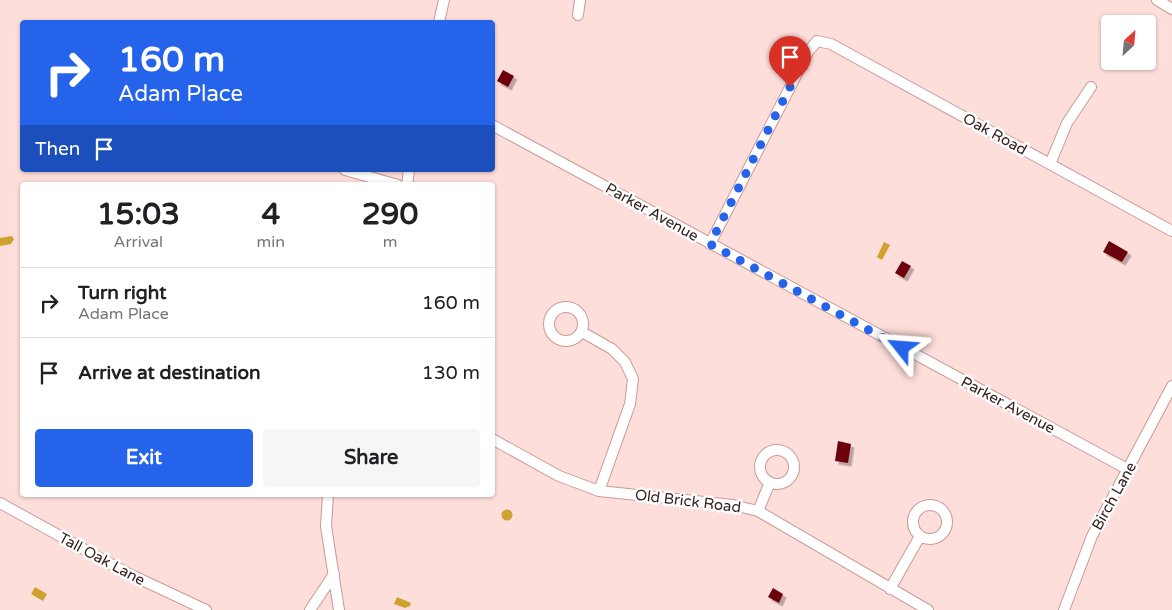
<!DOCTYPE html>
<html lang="en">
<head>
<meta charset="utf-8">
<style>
  :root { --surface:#fff; --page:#f6f6f6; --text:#202124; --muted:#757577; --line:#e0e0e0; --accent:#2563eb }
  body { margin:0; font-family:"Varela Round",sans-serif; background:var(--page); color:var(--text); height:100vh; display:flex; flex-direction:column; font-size:19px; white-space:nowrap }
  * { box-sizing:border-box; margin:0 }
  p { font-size:16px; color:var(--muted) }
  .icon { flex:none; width:28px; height:28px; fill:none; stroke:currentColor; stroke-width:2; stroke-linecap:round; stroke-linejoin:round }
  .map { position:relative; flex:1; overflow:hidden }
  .details { position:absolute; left:20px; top:182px; width:475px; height:315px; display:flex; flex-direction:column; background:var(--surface); border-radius:5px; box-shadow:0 1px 4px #0004 }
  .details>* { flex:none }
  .guide { position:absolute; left:20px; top:20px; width:475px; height:152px; border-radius:5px; box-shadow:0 1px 4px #0004; background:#2563eb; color:#fff; overflow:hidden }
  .needle { width:32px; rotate:26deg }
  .fabs { position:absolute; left:1101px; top:15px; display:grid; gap:10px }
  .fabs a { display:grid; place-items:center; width:55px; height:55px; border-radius:5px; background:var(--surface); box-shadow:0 1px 4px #0004; font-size:25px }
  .pin { position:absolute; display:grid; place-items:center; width:42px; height:42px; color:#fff; margin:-51px -21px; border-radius:50% 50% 50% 0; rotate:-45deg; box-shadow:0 0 5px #0007 }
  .pin .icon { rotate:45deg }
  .me { position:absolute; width:55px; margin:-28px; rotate:298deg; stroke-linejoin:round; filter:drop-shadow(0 0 4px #0008) }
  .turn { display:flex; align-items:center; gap:18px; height:105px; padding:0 15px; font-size:22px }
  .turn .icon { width:65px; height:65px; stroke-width:2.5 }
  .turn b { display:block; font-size:35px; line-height:42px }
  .then { display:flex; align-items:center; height:48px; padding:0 15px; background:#0003; gap:10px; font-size:19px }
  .eta { display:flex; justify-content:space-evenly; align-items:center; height:85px; text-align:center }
  .eta b { font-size:30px; font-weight:700; line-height:35px }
  .action { display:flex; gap:10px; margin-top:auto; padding:10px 15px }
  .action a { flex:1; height:58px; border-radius:5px; background:var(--accent); color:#fff; font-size:20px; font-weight:700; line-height:58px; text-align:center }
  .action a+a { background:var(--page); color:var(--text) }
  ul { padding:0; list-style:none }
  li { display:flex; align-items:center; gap:15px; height:70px; padding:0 15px; border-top:1px solid var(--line) }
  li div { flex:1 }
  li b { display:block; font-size:19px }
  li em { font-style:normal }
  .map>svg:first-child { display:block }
</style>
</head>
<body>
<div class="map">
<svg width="1172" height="610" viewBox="0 0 1172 610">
  <defs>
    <filter id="shadow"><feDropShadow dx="3.5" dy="3.5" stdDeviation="0" flood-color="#0004"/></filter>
  </defs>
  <rect width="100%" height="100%" fill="#fededa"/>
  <!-- water -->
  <path fill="#cfa12f" d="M 12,236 L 14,239 L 11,244 L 0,246 L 0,238 Z
    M 884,242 L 890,245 L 882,260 L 877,257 Z
    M501.5 515a5.5 5.5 0 1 1 11 0a5.5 5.5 0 1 1-11 0Z
    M 35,587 L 47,594 L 43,601 L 31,594 Z
    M 397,597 L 411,603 L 410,606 L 405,608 L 394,604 Z"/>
  <!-- building -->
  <path fill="#6c020d" filter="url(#shadow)" d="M 503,70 L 514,76 L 508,87 L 497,81 Z
    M 1109,241 L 1128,252 L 1122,262 L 1103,252 Z
    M 902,261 L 911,266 L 904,278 L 895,273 Z
    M 838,441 L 851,444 L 848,463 L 835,461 Z
    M 773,588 L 783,594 L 779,603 L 768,597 Z"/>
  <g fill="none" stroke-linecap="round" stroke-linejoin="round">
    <!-- minor casing -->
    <g stroke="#cb9994" stroke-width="12">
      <path id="minor" d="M 1157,0 L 1172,9
        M 578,15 L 580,0
        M 439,22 L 444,0
        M 492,125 L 1129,470
        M 1050,164 L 1067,123 L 1091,87
        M 345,170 L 398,185
        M 407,185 L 409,170
        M 710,244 L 808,52 L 817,41 L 831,44 L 1172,231
        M549 324a17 17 0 1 1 34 0a17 17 0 1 1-34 0Z
        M 582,332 L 612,349 L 625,362 L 633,379 L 630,404 L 599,491
        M 492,439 L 559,476 L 599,491 L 733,505 L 758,511 L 928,610
        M760 467a17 17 0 1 1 34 0a17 17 0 1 1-34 0Z
        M 328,495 L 326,526 L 339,610
        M 0,503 L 127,573 L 206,610
        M913 522a17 17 0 1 1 34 0a17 17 0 1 1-34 0Z
        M 758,511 L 770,482
        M 890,589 L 920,536
        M 310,610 L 334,574
        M 1064,610 L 1092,536 L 1172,386"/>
    </g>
    <!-- minor -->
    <use href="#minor" stroke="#fff" stroke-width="10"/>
  </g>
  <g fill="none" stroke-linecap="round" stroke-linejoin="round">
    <!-- route -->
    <path stroke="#2563eb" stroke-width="9" stroke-dasharray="0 16.2" d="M 790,87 L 710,244 L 902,348"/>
  </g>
  <g text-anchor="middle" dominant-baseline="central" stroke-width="5" stroke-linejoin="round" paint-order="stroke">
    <!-- street labels -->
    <g font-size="15" fill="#34211f" stroke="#fff">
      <text transform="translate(995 134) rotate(29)">Oak Road</text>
      <text transform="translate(652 212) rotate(29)">Parker Avenue</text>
      <text transform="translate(1008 405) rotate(28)">Parker Avenue</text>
      <text transform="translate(1114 496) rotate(-61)">Birch Lane</text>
      <text transform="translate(688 501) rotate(7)">Old Brick Road</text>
      <text transform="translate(102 559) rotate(28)">Tall Oak Lane</text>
    </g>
  </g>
</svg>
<div class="fabs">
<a><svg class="needle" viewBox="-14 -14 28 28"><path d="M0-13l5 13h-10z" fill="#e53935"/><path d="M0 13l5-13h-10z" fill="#757577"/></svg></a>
</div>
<div class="pin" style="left:790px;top:87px;background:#d93025"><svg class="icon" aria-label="arrive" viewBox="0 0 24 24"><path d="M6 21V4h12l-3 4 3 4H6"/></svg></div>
<svg class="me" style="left:902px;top:348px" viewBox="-20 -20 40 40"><path d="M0-17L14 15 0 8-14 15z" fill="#2563eb" stroke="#fff" stroke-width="4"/></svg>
<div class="guide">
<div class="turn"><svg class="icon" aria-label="right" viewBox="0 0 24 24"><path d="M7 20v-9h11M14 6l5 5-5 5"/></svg><div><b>160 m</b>Adam Place</div></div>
<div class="then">Then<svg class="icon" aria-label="arrive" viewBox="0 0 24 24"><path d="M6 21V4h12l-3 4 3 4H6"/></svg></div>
</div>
<section class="details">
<div class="eta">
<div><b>15:03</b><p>Arrival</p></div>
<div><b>4</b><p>min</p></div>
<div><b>290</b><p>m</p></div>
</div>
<ul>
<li><svg class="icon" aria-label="right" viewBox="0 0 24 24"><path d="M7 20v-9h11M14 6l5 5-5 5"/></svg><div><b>Turn right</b><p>Adam Place</p></div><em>160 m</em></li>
<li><svg class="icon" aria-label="arrive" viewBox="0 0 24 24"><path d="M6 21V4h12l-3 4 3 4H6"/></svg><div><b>Arrive at destination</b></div><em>130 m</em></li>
</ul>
<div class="action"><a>Exit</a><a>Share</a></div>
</section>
</div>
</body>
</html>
